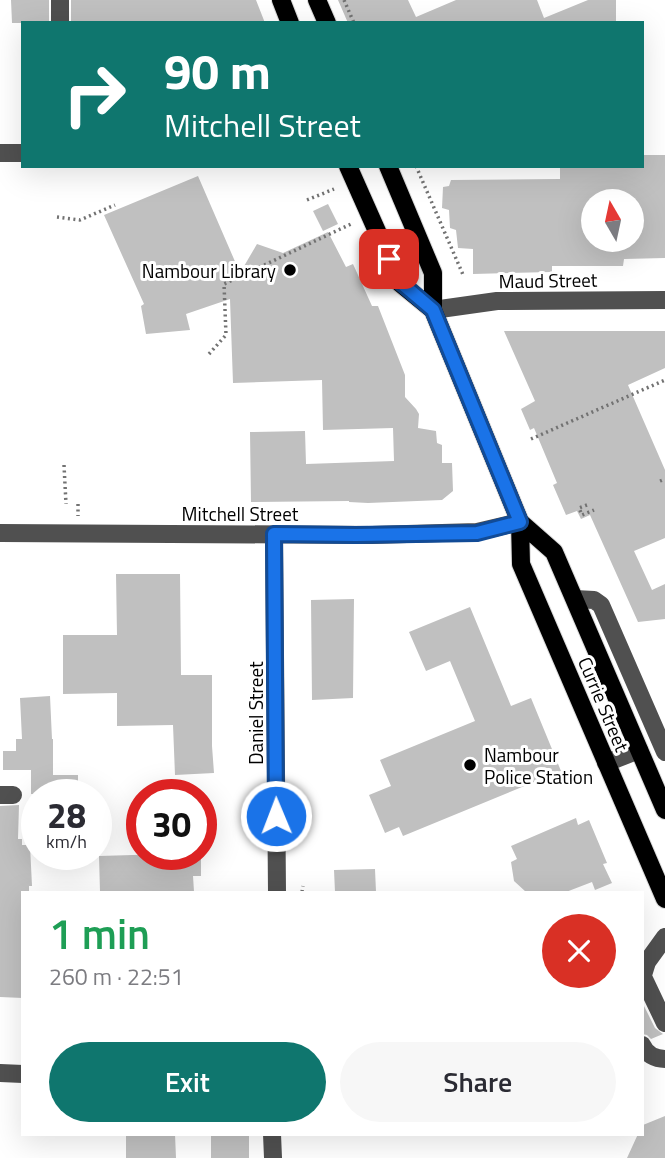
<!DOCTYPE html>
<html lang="en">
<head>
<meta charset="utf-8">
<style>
  :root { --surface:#fff; --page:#f7f7f7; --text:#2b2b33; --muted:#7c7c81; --accent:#0f766e }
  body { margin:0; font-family:"Titillium Web",sans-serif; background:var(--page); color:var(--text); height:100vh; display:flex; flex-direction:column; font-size:26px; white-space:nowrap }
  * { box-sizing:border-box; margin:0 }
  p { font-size:23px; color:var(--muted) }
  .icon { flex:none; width:38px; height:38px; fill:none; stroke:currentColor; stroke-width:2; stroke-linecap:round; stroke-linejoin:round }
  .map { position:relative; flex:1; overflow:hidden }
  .drawer { position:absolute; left:21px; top:891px; width:623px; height:245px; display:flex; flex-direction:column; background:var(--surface); border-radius:0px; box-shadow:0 7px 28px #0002 }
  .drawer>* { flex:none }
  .banner { position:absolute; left:21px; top:21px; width:623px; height:147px; border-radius:0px; box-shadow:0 7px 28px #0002; background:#0f766e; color:#fff; overflow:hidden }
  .needle { width:46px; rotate:351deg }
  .tools { position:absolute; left:581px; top:189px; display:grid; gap:14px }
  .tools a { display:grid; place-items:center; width:63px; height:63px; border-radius:50%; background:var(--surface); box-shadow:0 7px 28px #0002; font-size:35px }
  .speed { position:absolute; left:21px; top:779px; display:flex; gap:14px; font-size:35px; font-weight:700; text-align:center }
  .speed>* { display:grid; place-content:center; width:91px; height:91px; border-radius:50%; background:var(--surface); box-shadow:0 7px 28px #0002; line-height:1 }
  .speed small { font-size:18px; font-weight:400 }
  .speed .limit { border:10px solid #d22; background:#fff; color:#111 }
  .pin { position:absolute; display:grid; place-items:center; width:60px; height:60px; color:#fff; margin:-30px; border-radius:14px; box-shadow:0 4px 10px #0006 }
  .me { position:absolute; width:77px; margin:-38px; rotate:359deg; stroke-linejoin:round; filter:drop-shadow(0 0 5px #0008) }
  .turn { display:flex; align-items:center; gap:24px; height:147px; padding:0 28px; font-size:32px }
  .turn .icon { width:91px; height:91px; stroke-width:2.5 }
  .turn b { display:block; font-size:49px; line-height:60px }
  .round { display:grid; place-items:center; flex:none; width:74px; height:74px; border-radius:37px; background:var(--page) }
  .overview { display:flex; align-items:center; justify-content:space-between; height:119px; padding:0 28px }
  h1 { font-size:42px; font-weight:600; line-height:52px; color:#1e9e55 }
  .action { display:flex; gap:14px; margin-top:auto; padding:14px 28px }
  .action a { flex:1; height:80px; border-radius:42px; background:var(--accent); color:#fff; font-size:28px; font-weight:600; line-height:80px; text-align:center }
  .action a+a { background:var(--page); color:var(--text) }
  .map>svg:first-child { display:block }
</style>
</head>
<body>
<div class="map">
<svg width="665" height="1158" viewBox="0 0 665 1158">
  <rect width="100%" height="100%" fill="#fff"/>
  <!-- building -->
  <path fill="#c0c0c0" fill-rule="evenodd" d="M 11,0 L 49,0 L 49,23 L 12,23 Z
    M 71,0 L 256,0 L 265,23 L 71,23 Z
    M 338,0 L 408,0 L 416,17 L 456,0 L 537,0 L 544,18 L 588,0 L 616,0 L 616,23 L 348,23 Z
    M 642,155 L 665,155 L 665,258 L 624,259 L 623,266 L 552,266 L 552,272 L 473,274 L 473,249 L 458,248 L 456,230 L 450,228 L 449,210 L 442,208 L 443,187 L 449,186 L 451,180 L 560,179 L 560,166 L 642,166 ZM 593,201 L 632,201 L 632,240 L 593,240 Z
    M 198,176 L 240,273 L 257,244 L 283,253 L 328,232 L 346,267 L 353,264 L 372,306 L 378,306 L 405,375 L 405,397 L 416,409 L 419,414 L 418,428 L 436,431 L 437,443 L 442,445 L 442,463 L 452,463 L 453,491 L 442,500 L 368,503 L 349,502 L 349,501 L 251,502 L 250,432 L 305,431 L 306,464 L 394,461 L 393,428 L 323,430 L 322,380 L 233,383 L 230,299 L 186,314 L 190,330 L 146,334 L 141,306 L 144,304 L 104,215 Z
    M 328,204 L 338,224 L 323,231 L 313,211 Z
    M 504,331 L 665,331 L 665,368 L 628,385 L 665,470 L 665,538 L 634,551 L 652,590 L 665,584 L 665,619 L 638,622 L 590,515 L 581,519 L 577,511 L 566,515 L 553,485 L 557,483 L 534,428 L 530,430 L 521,409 L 535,401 Z
    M 116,574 L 180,574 L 181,675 L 212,675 L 212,746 L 214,773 L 175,775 L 173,725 L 117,726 L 117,693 L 63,694 L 63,635 L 117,635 Z
    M 354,599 L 353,698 L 312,700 L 311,600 Z
    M 470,607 L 511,706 L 531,698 L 561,771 L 403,836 L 399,827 L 385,833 L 369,795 L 391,786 L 380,760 L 475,721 L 450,661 L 426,671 L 409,632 Z
    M 50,696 L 52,739 L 53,739 L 53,775 L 78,775 L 78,794 L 31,794 L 31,770 L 3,770 L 3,751 L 16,751 L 16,739 L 22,739 L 20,698 Z
    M 19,805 L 18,839 L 22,839 L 22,845 L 30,845 L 32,886 L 29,886 L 29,892 L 23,892 L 23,998 L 0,997 L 0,806 Z
    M 576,818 L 578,825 L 589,820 L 607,863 L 603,864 L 612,883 L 595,890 L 592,882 L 566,892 L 526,892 L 514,881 L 511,862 L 517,859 L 511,846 Z
    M 167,854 L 167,858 L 201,858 L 201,876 L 193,876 L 194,892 L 100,892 L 99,856 Z
    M 375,869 L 376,892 L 335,892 L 334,870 Z
    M 642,1002 L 655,1028 L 663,1034 L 651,1039 L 647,1035 L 642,1034 Z
    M 665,1116 L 665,1158 L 627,1158 L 638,1134 L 642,1134 L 643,1125 Z
    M 126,1134 L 175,1134 L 176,1158 L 126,1158 Z
    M 211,1134 L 249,1134 L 249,1158 L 211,1158 Z"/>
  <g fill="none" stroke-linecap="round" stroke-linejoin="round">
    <!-- major casing -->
    <g stroke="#dbdbdb" stroke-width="20">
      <path id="major" d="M 281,0 L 290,23
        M 317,0 L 327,23
        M 348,166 L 400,283 L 433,310
        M 388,166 L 433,273 L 433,310 L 520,522 L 521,564 L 665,899
        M 520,522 L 554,552 L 665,810"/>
    </g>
    <!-- path -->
    <path stroke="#727272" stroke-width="3.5" stroke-dasharray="2 3.5" stroke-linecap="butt" d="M 344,0 L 354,23
      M 416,166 L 464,277
      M 307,200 L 334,189
      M 57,217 L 80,220 L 115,205
      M 209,354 L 226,335 L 224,284 L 351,224
      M 531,439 L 665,380
      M 64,465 L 66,504
      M 660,481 L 665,479
      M 78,504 L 78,516
      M 587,505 L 579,508 L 582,515 L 594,510
      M 302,892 L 303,886"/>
    <!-- minor -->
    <path stroke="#505050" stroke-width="18" d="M 60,0 L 60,23
      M 0,153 L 23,153
      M 433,310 L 497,301 L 665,300
      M 0,533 L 372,535 L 477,532 L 520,522
      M 274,534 L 277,892
      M 575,599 L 594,600 L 601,605 L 665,752
      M 606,763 L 639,750
      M 0,795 L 13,795
      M 643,977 L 665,1023
      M 642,978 L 647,962 L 665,937
      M 642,1045 C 646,1054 655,1059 665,1059
      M 0,1073 L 23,1074
      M 272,1134 L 273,1158"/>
    <!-- major -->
    <use href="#major" stroke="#000" stroke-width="18"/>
  </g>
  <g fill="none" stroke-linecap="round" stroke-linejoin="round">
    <!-- route casing -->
    <g stroke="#114b97" stroke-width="18">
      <path id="route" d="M 276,816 L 274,534 L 356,535 L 477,533 L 520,522 L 433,310 L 400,282 L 389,259"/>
    </g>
    <!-- route -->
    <use href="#route" stroke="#1a73e8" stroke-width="12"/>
  </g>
  <!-- markers -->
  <g fill="#000" stroke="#fff" stroke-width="2.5">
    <circle cx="290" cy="270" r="7"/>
    <circle cx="470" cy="765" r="7"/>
  </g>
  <g text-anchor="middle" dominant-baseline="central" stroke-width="6" stroke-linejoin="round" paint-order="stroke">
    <!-- poi labels -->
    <g font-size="19" fill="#000" stroke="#fff" text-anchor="end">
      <text x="276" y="270">Nambour Library</text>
      <text x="484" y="754" text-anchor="start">Nambour<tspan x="484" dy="22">Police Station</tspan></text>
    </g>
    <!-- street labels -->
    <g font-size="19" fill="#000" stroke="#fff">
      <text transform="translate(548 280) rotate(-1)">Maud Street</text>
      <text x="240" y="513">Mitchell Street</text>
      <text transform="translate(604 704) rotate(67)">Currie Street</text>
      <text transform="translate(255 713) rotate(-90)">Daniel Street</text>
    </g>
  </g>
</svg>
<div class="tools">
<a><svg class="needle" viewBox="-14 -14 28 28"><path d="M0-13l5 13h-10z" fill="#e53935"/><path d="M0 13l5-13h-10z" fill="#7c7c81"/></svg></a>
</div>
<div class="speed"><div>28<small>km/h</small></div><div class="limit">30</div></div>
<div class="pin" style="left:389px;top:259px;background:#d93025"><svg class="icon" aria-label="arrive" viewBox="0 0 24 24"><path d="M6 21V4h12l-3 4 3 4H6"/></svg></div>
<svg class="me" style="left:276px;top:816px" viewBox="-20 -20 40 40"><circle r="17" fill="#1a73e8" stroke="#fff" stroke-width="3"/><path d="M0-11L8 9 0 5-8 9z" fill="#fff"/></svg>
<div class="banner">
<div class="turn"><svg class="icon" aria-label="right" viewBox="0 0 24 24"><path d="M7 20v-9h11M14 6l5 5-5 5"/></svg><div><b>90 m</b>Mitchell Street</div></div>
</div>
<section class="drawer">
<div class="overview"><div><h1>1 min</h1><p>260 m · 22:51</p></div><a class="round" style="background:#d93025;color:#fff"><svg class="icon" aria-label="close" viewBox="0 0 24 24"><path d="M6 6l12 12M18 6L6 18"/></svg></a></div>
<div class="action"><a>Exit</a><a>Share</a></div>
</section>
</div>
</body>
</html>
